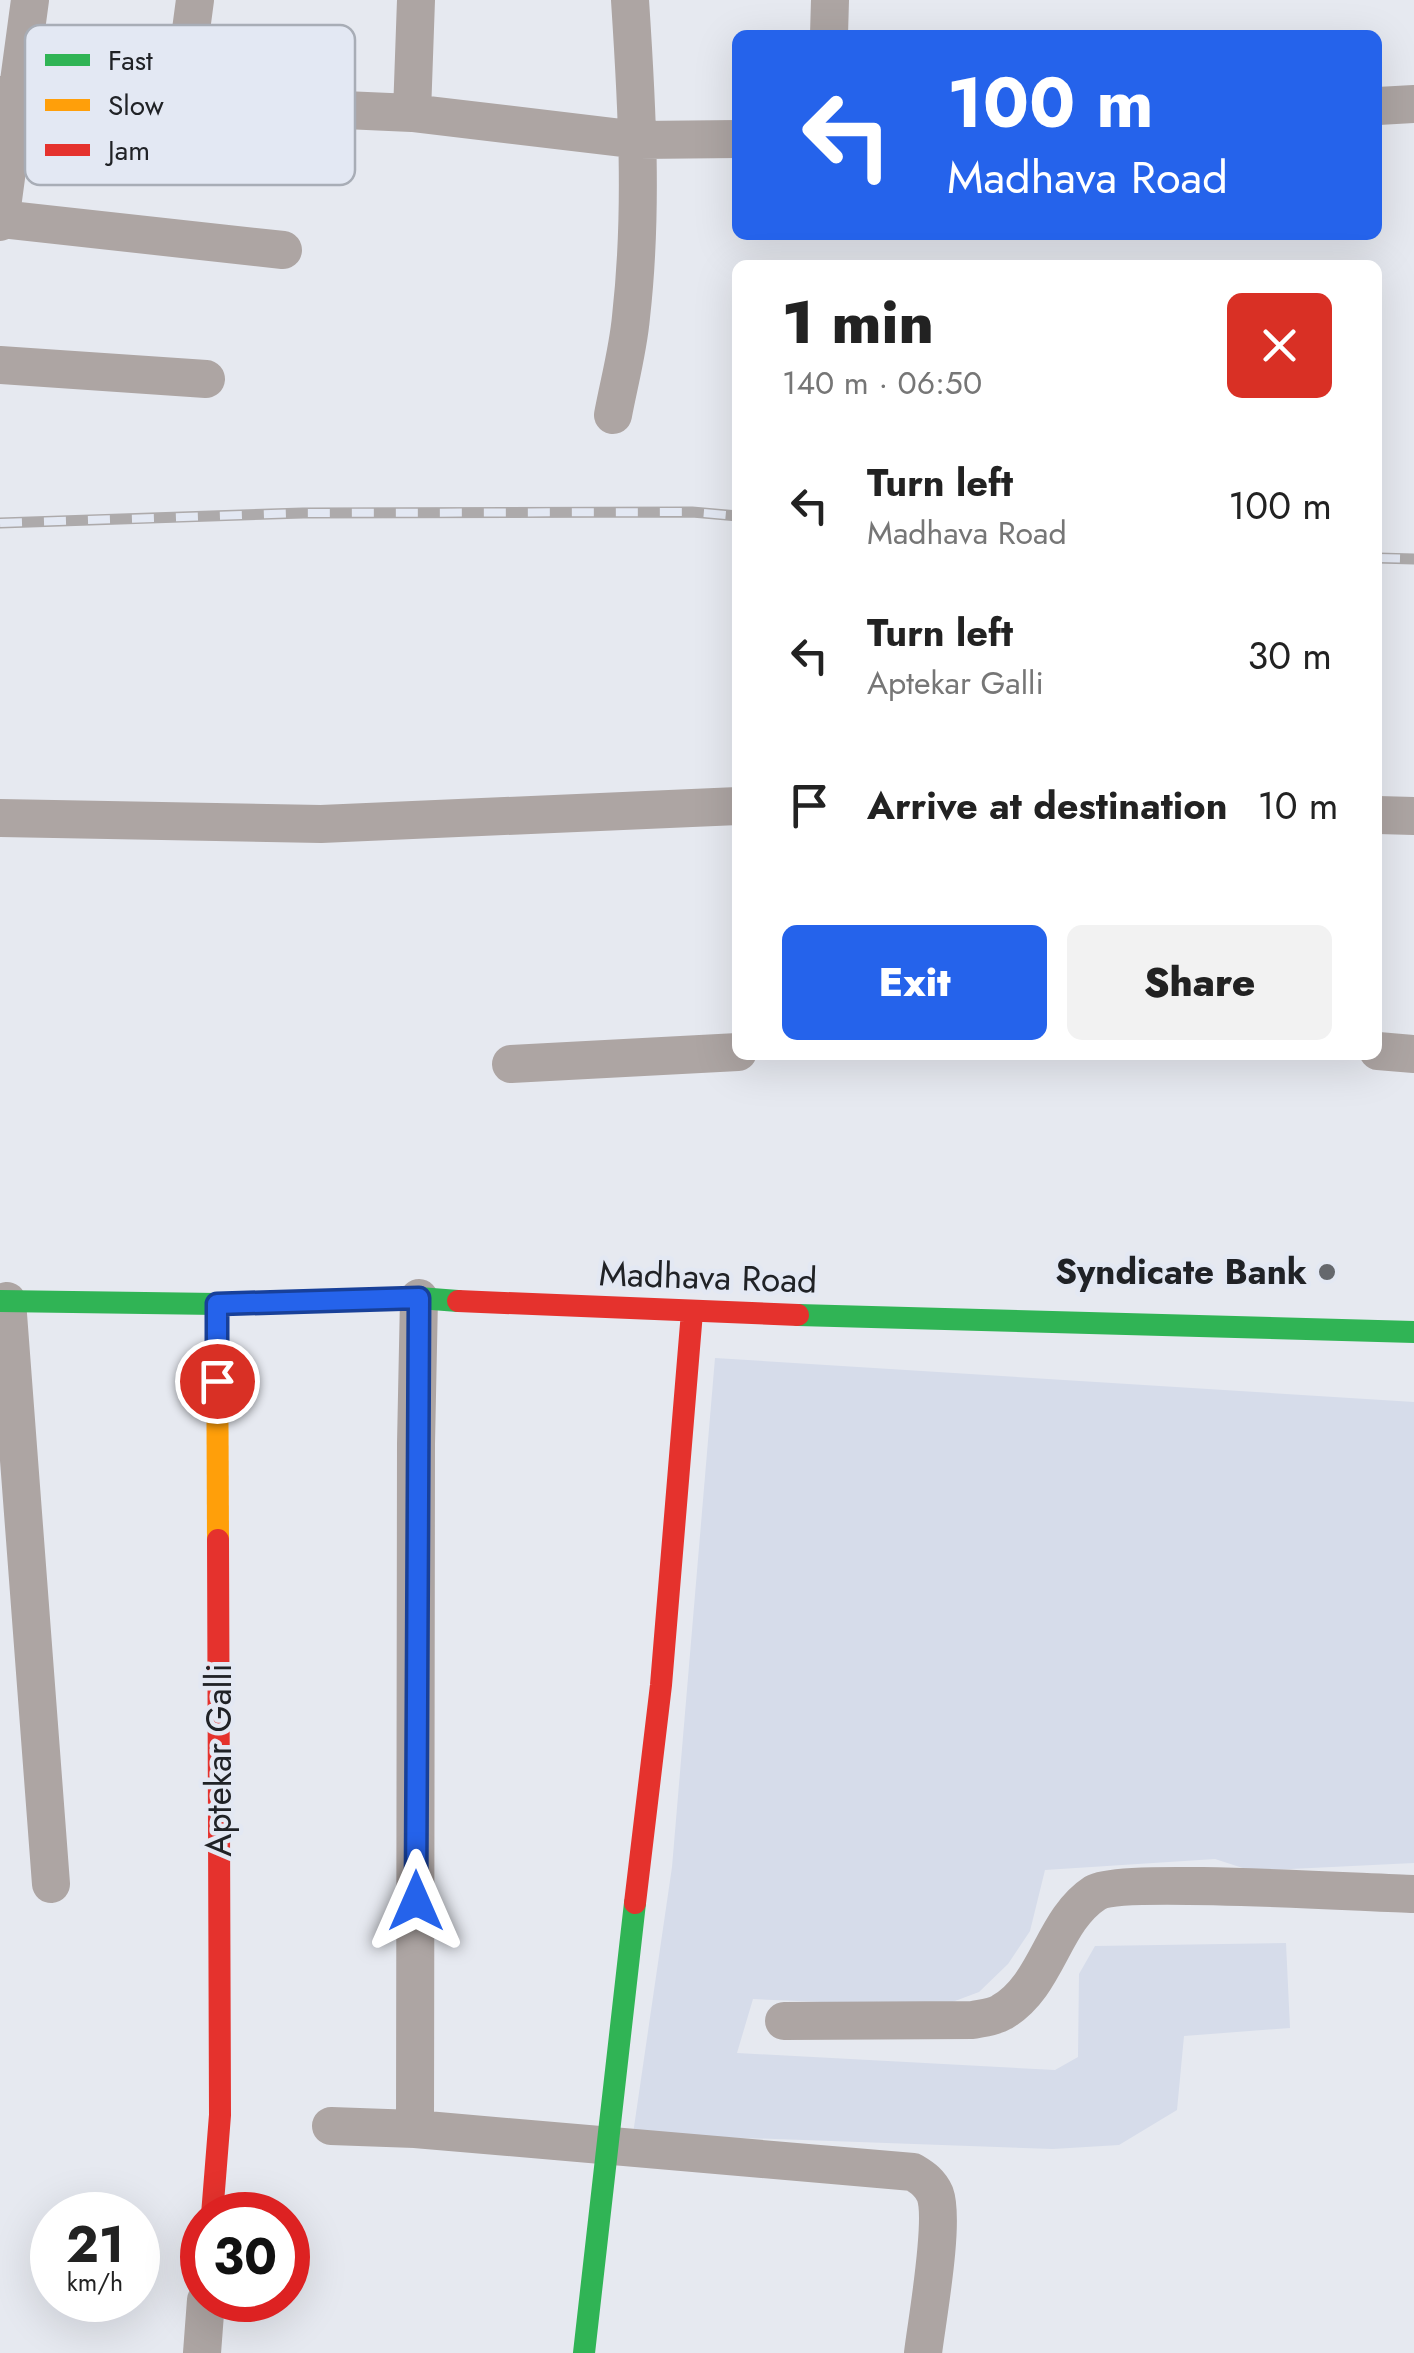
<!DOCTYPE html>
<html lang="en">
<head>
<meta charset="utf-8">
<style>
  :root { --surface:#fff; --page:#f2f2f2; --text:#222; --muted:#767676; --accent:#2563eb }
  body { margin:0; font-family:Jost,sans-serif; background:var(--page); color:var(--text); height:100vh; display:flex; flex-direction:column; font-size:38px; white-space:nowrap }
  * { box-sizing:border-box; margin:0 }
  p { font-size:32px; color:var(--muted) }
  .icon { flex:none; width:55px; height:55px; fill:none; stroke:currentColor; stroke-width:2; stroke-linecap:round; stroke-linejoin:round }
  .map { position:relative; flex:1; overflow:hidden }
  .details { position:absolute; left:732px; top:260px; width:650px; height:800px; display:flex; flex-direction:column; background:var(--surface); border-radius:15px; box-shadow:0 10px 40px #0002 }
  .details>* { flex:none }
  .banner { position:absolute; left:732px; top:30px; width:650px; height:210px; border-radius:15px; box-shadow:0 10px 40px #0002; background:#2563eb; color:#fff; overflow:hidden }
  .speed { position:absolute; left:30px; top:2192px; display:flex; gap:20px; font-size:50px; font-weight:700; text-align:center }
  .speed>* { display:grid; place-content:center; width:130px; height:130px; border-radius:50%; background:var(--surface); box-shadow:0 10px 40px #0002; line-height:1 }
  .speed small { font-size:25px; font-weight:400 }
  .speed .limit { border:15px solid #d22; background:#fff; color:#111 }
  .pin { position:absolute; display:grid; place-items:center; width:85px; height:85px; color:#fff; margin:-42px; border:5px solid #fff; border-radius:50%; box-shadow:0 2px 10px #0007 }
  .me { position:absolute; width:110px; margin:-55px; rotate:0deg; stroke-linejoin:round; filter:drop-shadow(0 0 8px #0008) }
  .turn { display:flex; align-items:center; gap:35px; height:210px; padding:0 50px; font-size:45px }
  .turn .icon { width:130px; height:130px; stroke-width:2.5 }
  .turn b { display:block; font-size:70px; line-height:85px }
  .round { display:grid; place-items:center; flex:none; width:105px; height:105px; border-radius:15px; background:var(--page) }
  .headline { display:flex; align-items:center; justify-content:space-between; height:170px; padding:0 50px }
  h1 { font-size:60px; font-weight:800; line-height:75px }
  .button { display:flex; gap:20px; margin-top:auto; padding:20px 50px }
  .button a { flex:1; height:115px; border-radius:15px; background:var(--accent); color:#fff; font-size:40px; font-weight:800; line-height:115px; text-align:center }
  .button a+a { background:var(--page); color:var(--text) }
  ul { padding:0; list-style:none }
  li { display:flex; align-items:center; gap:30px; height:150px; padding:0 50px }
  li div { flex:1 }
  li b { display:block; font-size:38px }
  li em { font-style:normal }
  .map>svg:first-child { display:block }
</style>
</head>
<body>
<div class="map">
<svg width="1414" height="2353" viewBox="0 0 1414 2353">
  <rect width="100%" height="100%" fill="#e6e9f0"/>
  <!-- built -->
  <path fill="#d6dcea" d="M 715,1358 L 1414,1402 L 1414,1863 L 1252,1871 L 1215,1859 L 1045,1870 L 1030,1931 L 1008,1964 L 979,1992 L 939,2007 L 753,1999 L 737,2053 L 1055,2070 L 1078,2057 L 1079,1974 L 1095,1946 L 1286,1943 L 1290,2028 L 1184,2036 L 1177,2110 L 1119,2145 L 1053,2149 L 633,2134 L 672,1867 Z"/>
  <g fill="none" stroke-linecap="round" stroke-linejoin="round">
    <!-- street -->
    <path stroke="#ada5a3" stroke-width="38" d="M 829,35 L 830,0
      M 0,95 L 412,113 L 639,140 L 738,139
      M 181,105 L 195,0
      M 1378,106 L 1414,104
      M 412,113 L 416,0
      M 0,219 L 283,250
      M 0,222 L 30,0
      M 0,365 L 206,379
      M 613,415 C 619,383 628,350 631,317 C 643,211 637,106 630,0
      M 1378,815 L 1414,816
      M 0,818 L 321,824 L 738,806
      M 1378,1051 L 1414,1054
      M 511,1064 L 738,1052
      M 7,1301 L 51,1884
      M 784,2021 L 973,2020 C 982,2018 994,2017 1002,2012 C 1048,1985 1052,1921 1095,1893 C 1121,1877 1366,1893 1414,1894
      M 331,2126 L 415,2129 L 913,2172 C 923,2178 930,2183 935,2194 C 945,2221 927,2320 923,2353
      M 415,2129 L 416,1444 L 419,1298
      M 202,2353 L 206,2300"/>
    <!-- fast -->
    <path stroke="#30b455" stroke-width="22" d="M 0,1301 L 217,1304 L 419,1298 L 458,1301
      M 798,1315 L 1414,1332
      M 584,2353 L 635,1903"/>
    <!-- slow -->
    <path stroke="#ff9f0a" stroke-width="22" d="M 217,1304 L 218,1540"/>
    <!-- jam -->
    <path stroke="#e5322d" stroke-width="22" d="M 458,1301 L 798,1315
      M 635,1903 L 661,1685 L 692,1312
      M 212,2215 L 220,2115 L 218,1540"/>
    <!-- rail casing -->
    <g stroke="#adaaab" stroke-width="11">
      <path id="rail" d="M 0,523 L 303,513 L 692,512 L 738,516
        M 1378,558 L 1414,559"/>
    </g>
    <!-- rail -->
    <use href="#rail" stroke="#e3e8f3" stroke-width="8" stroke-dasharray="22" stroke-linecap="butt"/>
  </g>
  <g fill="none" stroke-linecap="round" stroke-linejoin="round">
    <!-- route casing -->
    <g stroke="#184099" stroke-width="25">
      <path id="route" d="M 217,1381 L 217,1304 L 419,1298 L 416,1901"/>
    </g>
    <!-- route -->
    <use href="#route" stroke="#2563eb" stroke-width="18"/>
  </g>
  <!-- markers -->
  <circle fill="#65686d" stroke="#e3e8f3" stroke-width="4" cx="1327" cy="1272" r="10"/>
  <g text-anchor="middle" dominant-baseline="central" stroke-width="9" stroke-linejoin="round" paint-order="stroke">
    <!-- poi labels -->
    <g font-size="35" font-weight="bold" fill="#202226" stroke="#e3e8f3" text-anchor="end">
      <text x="1307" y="1272">Syndicate Bank</text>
    </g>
    <!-- street labels -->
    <g font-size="35" fill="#202226" stroke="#e3e8f3">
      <text transform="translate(708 1277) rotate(2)">Madhava Road</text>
      <text transform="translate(219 1760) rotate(-90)">Aptekar Galli</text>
    </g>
  </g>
  <!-- legend -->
  <rect x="25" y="25" width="330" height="160" rx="15" fill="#e3e8f3" stroke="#a8adb6" stroke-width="2.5"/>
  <rect x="45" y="54" width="45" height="12" fill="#30b455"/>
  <rect x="45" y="99" width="45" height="12" fill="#ff9f0a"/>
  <rect x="45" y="144" width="45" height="12" fill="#e5322d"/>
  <g font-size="28" fill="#202226">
    <text x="108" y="70">Fast</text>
    <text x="108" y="115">Slow</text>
    <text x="108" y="160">Jam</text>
  </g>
</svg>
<div class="speed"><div>21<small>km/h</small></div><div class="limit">30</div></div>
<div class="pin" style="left:217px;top:1381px;background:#d93025"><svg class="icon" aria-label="arrive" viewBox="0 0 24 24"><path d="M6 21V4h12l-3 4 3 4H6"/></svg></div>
<svg class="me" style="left:416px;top:1901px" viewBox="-20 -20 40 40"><path d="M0-17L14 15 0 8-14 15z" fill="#2563eb" stroke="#fff" stroke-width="4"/></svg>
<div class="banner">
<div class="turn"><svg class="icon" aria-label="left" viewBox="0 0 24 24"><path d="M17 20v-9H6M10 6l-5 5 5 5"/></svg><div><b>100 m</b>Madhava Road</div></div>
</div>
<section class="details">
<div class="headline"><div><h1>1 min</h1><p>140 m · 06:50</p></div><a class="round" style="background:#d93025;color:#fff"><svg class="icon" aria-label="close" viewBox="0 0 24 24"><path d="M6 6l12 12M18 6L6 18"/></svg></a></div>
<ul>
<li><svg class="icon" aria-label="left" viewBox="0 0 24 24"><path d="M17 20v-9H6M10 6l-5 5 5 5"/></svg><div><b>Turn left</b><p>Madhava Road</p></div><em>100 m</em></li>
<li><svg class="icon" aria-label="left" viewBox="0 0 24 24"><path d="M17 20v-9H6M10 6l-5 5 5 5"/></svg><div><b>Turn left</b><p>Aptekar Galli</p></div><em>30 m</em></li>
<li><svg class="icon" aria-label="arrive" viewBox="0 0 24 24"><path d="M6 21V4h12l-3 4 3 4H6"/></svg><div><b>Arrive at destination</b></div><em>10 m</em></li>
</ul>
<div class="button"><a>Exit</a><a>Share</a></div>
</section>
</div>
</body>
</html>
